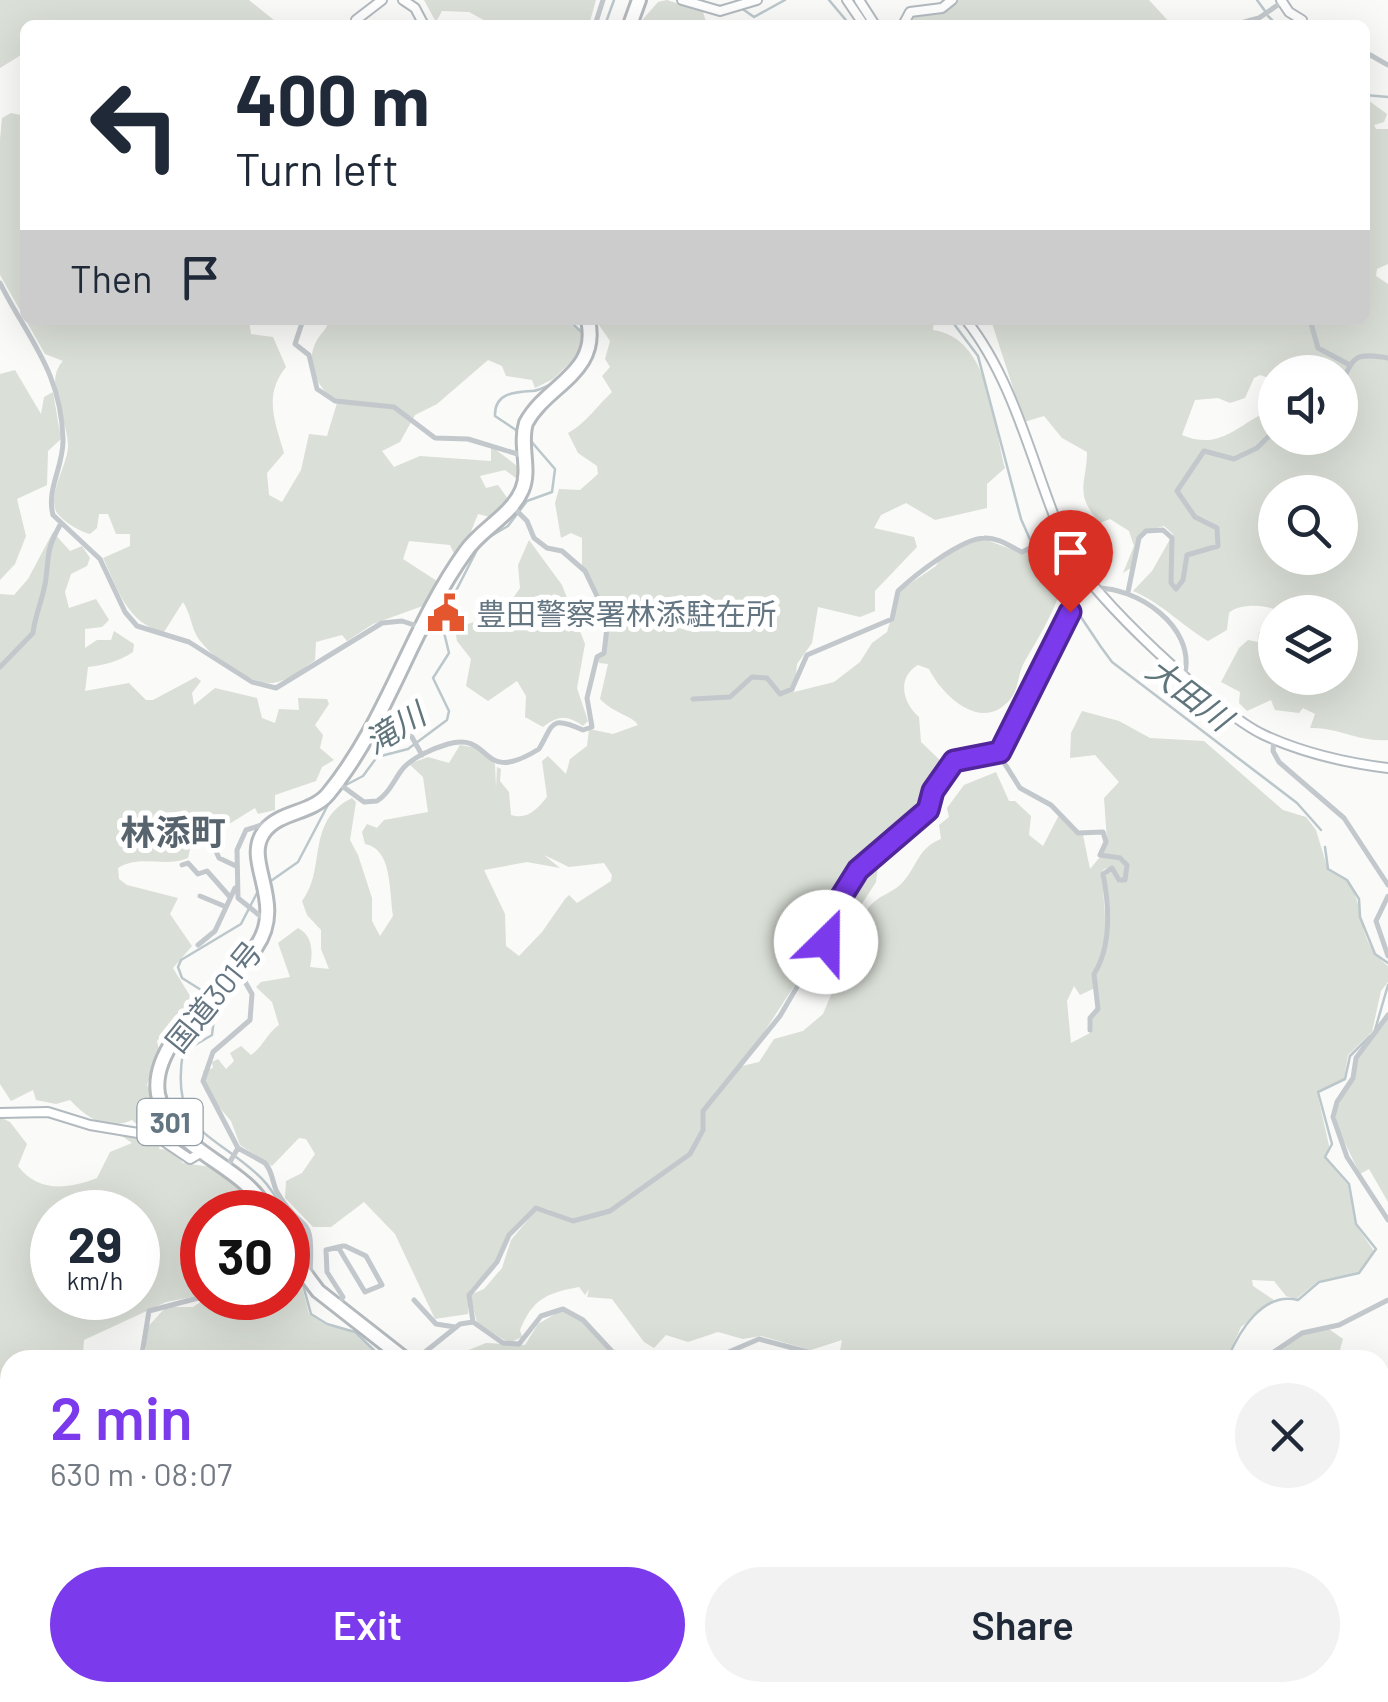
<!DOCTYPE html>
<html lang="en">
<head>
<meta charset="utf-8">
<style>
  :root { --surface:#fff; --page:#f2f2f3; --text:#1f2937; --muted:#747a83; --accent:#7c3aed }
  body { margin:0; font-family:Barlow,"Noto Sans JP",sans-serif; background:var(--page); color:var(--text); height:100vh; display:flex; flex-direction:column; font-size:38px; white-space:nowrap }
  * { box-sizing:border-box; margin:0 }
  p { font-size:32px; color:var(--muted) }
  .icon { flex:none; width:55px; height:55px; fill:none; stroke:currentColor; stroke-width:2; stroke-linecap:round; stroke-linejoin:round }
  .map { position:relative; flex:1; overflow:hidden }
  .sheet { position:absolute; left:0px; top:1350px; width:1390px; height:352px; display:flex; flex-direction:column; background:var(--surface); border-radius:30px 30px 0 0; box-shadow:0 10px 40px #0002 }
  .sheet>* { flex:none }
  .top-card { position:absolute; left:20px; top:20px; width:1350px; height:305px; border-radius:15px; box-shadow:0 10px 40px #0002; background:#fff; color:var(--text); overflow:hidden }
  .controls { position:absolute; left:1258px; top:355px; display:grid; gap:20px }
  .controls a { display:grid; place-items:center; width:100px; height:100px; border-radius:50%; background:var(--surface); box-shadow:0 10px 40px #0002; font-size:50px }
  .speed { position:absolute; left:30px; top:1190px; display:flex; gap:20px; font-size:50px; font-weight:700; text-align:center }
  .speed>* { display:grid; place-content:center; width:130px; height:130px; border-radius:50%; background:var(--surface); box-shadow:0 10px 40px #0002; line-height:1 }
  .speed small { font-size:25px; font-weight:400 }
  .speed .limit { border:15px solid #d22; background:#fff; color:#111 }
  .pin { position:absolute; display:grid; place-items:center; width:85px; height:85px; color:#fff; margin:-102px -42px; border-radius:50% 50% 50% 0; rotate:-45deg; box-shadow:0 0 10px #0007 }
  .pin .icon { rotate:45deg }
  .me { position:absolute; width:110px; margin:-55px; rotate:23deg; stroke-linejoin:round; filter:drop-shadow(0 0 8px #0008) }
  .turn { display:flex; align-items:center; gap:35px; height:210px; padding:0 50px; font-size:45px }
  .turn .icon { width:130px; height:130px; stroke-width:2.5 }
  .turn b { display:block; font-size:70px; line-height:85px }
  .then { display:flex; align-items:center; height:95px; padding:0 50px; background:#0003; gap:20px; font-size:38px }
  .round { display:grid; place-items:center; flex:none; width:105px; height:105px; border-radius:52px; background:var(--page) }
  .head { display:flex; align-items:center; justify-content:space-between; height:170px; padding:0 50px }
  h1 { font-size:60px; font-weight:600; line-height:75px; color:var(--accent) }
  .cta { display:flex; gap:20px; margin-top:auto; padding:20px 50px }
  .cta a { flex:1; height:115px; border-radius:60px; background:var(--accent); color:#fff; font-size:40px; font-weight:600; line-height:115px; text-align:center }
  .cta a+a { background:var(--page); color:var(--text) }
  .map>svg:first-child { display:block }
</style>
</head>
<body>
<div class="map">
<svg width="1388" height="1702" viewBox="0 0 1388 1702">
  <rect width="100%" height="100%" fill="#fafaf8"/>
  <!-- green -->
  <path fill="#dadfd7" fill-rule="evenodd" d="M 0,0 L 249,0 L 280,25 L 25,25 L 25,59 L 21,55 L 0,68 Z
    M 424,0 L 596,0 L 589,25 L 493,25 L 469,12 L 442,11 L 436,22 Z
    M 667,0 L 703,12 L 707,25 L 638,25 L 658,2 Z
    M 958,0 L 1149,0 L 1172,25 L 909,25 L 916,14 L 940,11 Z
    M 1365,98 L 1387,114 L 1384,122 L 1374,125 L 1376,129 L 1388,129 L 1388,264 L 1377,269 L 1376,276 L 1388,284 L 1388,740 C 1357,742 1338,727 1310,728 L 1315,714 L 1303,708 L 1299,713 L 1275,710 L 1271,700 L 1247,711 L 1239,703 L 1240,692 L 1221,682 L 1239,648 L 1248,640 L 1258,642 L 1259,632 L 1275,621 L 1275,678 L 1340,678 L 1340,612 L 1278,612 C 1270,604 1238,603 1229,613 L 1227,630 L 1208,641 C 1181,625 1163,604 1133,591 L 1152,571 L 1173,534 L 1164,526 L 1141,532 L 1134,566 L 1123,573 L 1134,546 L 1129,531 L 1110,519 L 1100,523 C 1073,493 1087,483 1087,452 L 1062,438 L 1044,416 L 1024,422 L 991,320 L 1365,320 ZM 1275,372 L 1340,372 L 1340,438 L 1275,438 L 1275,409 C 1242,418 1224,453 1182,435 L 1195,400 L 1218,398 L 1230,403 L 1245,398 L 1254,378 L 1260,375 L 1275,380 ZM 1275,492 L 1340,492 L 1340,558 L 1275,558 Z
    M 11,113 L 25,116 L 25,320 L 249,320 L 251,334 L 273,337 L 286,367 C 263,395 275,422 284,453 L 267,473 L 269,495 L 282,502 L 301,470 L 309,434 L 327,436 L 337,403 C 319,389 303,364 317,340 C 322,332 327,329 329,320 L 563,320 L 583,333 L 581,352 L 553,379 L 535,388 L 532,380 L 506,376 L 502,366 L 488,360 L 437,404 L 415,415 L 400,442 L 382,451 L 394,467 L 420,456 L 491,461 L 491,446 L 517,466 L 520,481 L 505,470 L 480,476 L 486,488 L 498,485 L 508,499 L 490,517 L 478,514 L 462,554 L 456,558 L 450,545 L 409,541 L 403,559 L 440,583 L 428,604 L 373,624 L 347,641 L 342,635 L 316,642 L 315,660 C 302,669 288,681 273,683 C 249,685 211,657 198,638 C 191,627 191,614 183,602 L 164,632 C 127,624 118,589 103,558 L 130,546 L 130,534 L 116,534 L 108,514 L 99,514 L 97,528 L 90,534 C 80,532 63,521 57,513 C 46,495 69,464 68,444 C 67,418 43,382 63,361 L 45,354 L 0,275 L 0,139 L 2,118 Z
    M 603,320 L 934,320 L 933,330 C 991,338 993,425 1005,468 L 987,484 L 987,508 L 935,520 L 906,503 L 881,515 L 874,528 L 914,537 L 917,547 L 875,591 L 875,611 L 860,617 L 818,607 L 812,643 L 797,664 L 794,692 L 834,682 L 860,662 L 872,643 L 887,632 L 899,591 L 936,566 L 943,553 L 984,539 L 1021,553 L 1033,551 L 1060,592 C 1052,616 1038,638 1025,661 C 1018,672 1019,687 1012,697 C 984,735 943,697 929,669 L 918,665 C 896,678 903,703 919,717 L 921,742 L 947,767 L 932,789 L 927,809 L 897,830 L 855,872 L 832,910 L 822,956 L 822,934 L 814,931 L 811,960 L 742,1066 L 759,1062 L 774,1039 L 803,1031 L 823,1014 L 833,990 L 820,977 L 831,956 C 812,922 870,859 894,836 L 879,859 L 876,882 L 856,913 L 866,911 C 879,893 891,895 903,882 C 918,865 918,848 941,839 L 939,825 L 949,817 L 947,808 L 964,785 L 996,772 L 1009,801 L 1015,801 L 1031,816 L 1029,835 L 1043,846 L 1059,815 L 1083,835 L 1090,869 L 1100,857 L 1123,861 L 1126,873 L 1122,880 L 1112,867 L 1104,869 L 1102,872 L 1106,932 L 1110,924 L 1104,873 L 1111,869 L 1122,882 L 1128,872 L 1124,859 L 1101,853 L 1107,841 L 1104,798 L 1119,782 L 1095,755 L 1070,758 L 1071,733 L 1082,711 L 1119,721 L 1150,738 L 1204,741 L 1283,810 L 1306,817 L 1316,830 L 1328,870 C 1334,874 1344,877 1348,882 C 1367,908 1354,940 1388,966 L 1388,982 L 1381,991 L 1372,1032 L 1348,1055 L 1344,1079 L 1317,1092 L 1330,1150 L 1324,1157 L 1348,1185 L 1355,1224 L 1374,1251 L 1359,1272 L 1318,1281 L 1296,1299 L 1286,1296 L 1274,1281 L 1252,1280 L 1253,1286 L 1274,1300 L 1241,1327 L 1226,1360 L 823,1360 L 840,1351 L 842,1340 L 811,1350 L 761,1336 L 743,1339 L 718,1332 L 688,1342 L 666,1335 L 654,1348 L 644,1342 L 612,1299 L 587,1297 L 589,1289 L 585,1295 L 579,1287 C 546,1293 533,1299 520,1330 L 522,1337 L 509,1343 L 477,1323 L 470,1295 L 484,1289 L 502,1268 L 511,1240 L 537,1209 L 552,1210 L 536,1207 L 510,1231 L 496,1261 L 470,1290 L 468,1314 L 435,1319 L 395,1234 L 364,1202 L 331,1227 L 313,1227 L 285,1198 L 286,1181 L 302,1173 L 315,1154 L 306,1139 L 299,1138 L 272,1166 L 240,1145 L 231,1121 L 205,1091 L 203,1071 L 213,1068 L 212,1062 L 218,1059 L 226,1069 L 234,1061 L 230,1053 L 241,1046 L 251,1055 C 263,1047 267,1033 279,1025 L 272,1002 L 256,987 L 261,982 L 290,977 L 278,943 L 298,928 C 313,936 313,952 310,967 L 329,969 L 321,949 L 321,930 L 307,915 L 302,901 C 327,869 305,821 352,798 L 356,802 L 350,840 L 358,855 L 372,898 L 372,921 L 380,936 L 393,916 C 389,888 392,849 365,844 L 362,832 L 367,824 L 377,828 L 384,820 L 428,812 L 423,777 L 409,764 L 428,757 L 449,763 L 460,745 L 477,748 L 495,764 L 496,788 L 497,767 L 501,769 L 500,781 L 509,792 L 511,815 C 528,820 537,809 547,797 L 542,761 L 548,756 L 566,774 L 570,759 L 587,746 L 589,729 L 613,734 L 638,725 C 633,716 613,713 600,699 L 608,664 L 599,663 L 598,658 L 605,653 L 609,621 L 618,613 L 613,599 L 599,597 L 582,565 L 582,538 L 571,533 L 561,538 L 555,503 L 559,489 L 580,490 L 598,474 L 597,466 L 578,453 L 568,433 C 585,424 597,406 612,392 L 602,376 L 610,367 L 605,359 L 610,341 L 599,325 ZM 544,855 L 569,867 L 604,863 L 612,875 L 611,881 L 577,903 L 569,895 L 565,899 L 542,932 L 519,956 L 506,946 L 505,914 L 484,870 L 527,862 L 560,868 ZM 1094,972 L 1098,1009 L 1091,1018 L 1090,1033 L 1071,1043 L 1067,1001 L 1074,986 L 1080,995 L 1095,988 Z
    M 15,370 L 41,414 L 44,397 L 53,392 L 61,439 L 48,451 L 47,485 L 17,499 L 26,536 L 15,564 L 0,580 L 0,374 Z
    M 53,532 L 70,551 L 82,546 L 90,558 L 87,566 L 71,574 L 65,592 L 69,608 L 96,599 L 109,620 L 102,627 L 85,629 L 85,648 L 97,640 L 111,640 L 114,631 L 134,644 L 133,652 C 118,662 104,665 88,667 L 85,691 L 129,683 L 146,700 L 153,700 L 196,677 L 201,681 L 192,693 L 194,705 L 215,688 L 257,698 L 262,718 L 275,723 L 279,709 L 299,710 L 298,698 L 327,699 L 329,704 L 315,725 L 323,735 L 320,748 L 334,760 L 322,767 L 316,781 L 275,795 L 275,810 L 258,814 L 255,808 L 221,829 L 209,822 L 195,828 L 188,858 C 164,868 141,854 118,868 L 119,879 L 127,885 L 178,898 L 170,914 L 192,946 L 173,968 L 195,1004 L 190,1014 L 179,1015 L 157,1041 L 159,1050 L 147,1085 L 152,1094 L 148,1108 L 152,1119 L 140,1127 L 132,1120 C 106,1131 88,1119 70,1100 L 56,1104 L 36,1100 L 33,1090 L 11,1101 L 0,1084 L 0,594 L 14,595 L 28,579 Z
    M 529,540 L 562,585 L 585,644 L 577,688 L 588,721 L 583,726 C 566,715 560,715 543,727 L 525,717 L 526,696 L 517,681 L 488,701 L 466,686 L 471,659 L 457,641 L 455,629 L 505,610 L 520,588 L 518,565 Z
    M 1388,1018 L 1388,1202 L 1369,1169 L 1360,1174 L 1336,1125 L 1336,1114 C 1341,1095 1352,1078 1358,1059 C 1361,1050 1382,1030 1388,1018 Z
    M 0,1117 L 10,1122 L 27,1144 L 18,1166 C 38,1193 69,1189 97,1178 L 110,1152 L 132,1143 L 116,1132 L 161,1142 L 159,1149 L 172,1150 L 183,1163 L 218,1168 L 251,1193 L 264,1212 L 202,1212 L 202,1295 L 166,1302 L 84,1340 L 83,1353 L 88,1360 L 10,1360 L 10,1692 L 317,1693 L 316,1702 L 0,1702 ZM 52,1212 L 138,1212 L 138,1298 L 52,1298 Z
    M 288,1257 L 299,1275 L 309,1314 L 326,1325 L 353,1332 L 382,1360 L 147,1360 L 144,1331 L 166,1307 L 193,1307 L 207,1298 L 288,1298 Z
    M 562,1310 L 584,1322 L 618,1360 L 444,1360 L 486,1343 L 525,1345 L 538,1324 Z
    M 1329,1329 L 1343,1339 L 1337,1360 L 1296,1360 L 1298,1351 L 1284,1360 L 1264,1360 L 1301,1335 Z
    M 1382,1450 L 1388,1453 L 1388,1702 L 1370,1702 L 1361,1693 L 1380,1692 Z
    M 1131,1692 L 1346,1692 L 1350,1702 L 1168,1702 L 1158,1695 L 1152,1702 L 1138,1702 Z
    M 758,1693 L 879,1693 L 879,1702 L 764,1702 Z"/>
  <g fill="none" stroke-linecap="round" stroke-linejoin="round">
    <!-- stream -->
    <path stroke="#bbc7cb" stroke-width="2.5" d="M 742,0 L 744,10 L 754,17 L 785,0
      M 829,0 L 850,25
      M 1257,0 L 1265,11
      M 1268,16 L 1277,25
      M 605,25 L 614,0
      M 1365,95 L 1388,97
      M 568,320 L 584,334
      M 951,320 L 978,356 L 1021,519 L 1032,544 L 1101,647 L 1112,662 L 1297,803 L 1321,830
      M 519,432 L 495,416 C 494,393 514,392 532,391 C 540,391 550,384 557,381
      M 486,539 L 508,526 L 527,501 L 552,492 L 555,469 L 530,440
      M 342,787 L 363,776 L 377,757 L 408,749 L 447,720 L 449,711 L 433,678 L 449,653 L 441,620 L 480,544
      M 1325,847 L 1328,869 L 1347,880 L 1359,899 L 1360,917 L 1375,954 L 1388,963
      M 268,883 L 298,862 L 330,801
      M 206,993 L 182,978 L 178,967 L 181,960 L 241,924 L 258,891
      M 216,1001 L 212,1035 L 183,1052 C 170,1132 212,1132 258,1175 C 270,1185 277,1200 286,1212
      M 1375,1030 L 1388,985
      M 288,1214 L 305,1262
      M 300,1274 L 311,1314 L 327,1324 L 355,1332 L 384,1360
      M 1227,1360 C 1239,1331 1263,1291 1298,1300 L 1319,1282 L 1359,1273 L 1376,1249 L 1356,1224 L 1349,1184 L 1325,1157 L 1332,1144 L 1318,1092 L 1345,1079 L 1350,1056 L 1370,1036
      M 581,1702 L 582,1692"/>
    <!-- secondary casing -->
    <g stroke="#b3babf" stroke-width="12">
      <path id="secondary" d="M 403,0 L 415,8 L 424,25
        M 682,0 L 720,11 L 757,0
        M 847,0 L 864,25
        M 859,0 L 875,25
        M 1281,0 L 1289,12 L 1302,20
        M 356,20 L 382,0
        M 903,25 L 910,12 L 942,8 L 952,0
        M 966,320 C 1017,384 1034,474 1067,548 C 1089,595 1217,713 1264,735 C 1301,752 1347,763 1388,768
        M 0,1113 L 48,1112 L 90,1125 L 156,1136 L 190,1159 L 202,1152"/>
    </g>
    <!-- highway casing -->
    <g stroke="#b4b9bd" stroke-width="18">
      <path id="highway" d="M 630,25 L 639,0
        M 268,1212 C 243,1162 169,1152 158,1094 C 149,1040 228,987 256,947 C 287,902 242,861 264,832 C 279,811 311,814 328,794 C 388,721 411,627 466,551 C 481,529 511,516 522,490 C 531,469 519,445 526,423 C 547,384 600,373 588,320
        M 288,1251 L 318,1291 L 406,1360
        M 456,1692 L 465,1702
        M 598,1692 L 599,1702
        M 410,1702 L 416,1692"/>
    </g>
    <!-- street -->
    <path stroke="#c3c8cc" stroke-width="5" d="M 1302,20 L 1313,25
      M 1237,24 L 1259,18 L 1282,2
      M 595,25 L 603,0
      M 1365,52 L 1388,65
      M 0,283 C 28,339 61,371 63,439 C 64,466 46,489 53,515 L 100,559 L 125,612 L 137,626 L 189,642 L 252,682 L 276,688 L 382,623 L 402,621 L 420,627
      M 303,320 L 295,344 L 309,355 L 317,389 L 335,401 L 394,407 L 435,438 L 468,439 L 524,456
      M 1310,320 L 1318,348 L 1348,364
      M 1340,387 C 1354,357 1352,352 1388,358
      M 1095,588 C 1137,587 1195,626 1185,673
      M 1128,592 L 1139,538 L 1146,531 L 1163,530 L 1172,538 L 1171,583 L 1176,589 L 1183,580 L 1187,555 L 1218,546 L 1217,528 L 1195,517 L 1177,491 L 1204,451 L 1234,459 L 1257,448 L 1275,430
      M 0,667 L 33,633 C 35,614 44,597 46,578 C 49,552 47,549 60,525
      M 693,699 L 730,697 L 752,677 L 767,678 L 780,694 L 792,689 L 807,655 L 892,619 L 898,591 C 916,574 961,539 984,538 C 998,537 1011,547 1022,552 L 1061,533
      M 383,713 L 408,730 L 422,755
      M 1274,739 L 1273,751 L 1279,762 L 1344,818 L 1388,885
      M 998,753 L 1020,788 L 1051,805 L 1078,833 L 1103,832 L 1106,842 L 1100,855 L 1120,858 L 1127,865 L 1125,880 L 1119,880 L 1112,868 L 1103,874 C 1109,904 1112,946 1094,974 L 1098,1009 L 1090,1018 L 1090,1030
      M 338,783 L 364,802 L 377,801 C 389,793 393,782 401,771 C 410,758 434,748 448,744 C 494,731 478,787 539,749 C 554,724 549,715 583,730 L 592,727 L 587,698 L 597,657 L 604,653 L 608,619 L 585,571 L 562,551 L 547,548 L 534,538 L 527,521 L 514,508
      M 212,842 L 219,858 L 236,866
      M 182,865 L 188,863 L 198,874 L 207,871 L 230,897
      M 200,896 L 224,906
      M 1388,896 L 1376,921 L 1388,956
      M 264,919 L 238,898 L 237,850 L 246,830 L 268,823
      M 198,945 L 215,931 L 235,888
      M 239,971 L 252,994 L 250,1020 L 213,1052 L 203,1081 L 238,1148 L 265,1163 C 273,1172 272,1182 277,1192 C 303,1237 314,1208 310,1274
      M 1388,1015 L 1356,1058 L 1353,1078 L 1337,1102 L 1333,1117 L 1347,1157 L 1388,1220
      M 227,1167 L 238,1148
      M 414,1300 L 436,1324 L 455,1327
      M 338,1305 L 343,1297 L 327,1272 L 326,1250 L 343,1246 L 345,1246 L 366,1256 L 382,1285 L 365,1292 L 338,1247
      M 141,1360 L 149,1311 L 202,1297
      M 415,1360 L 460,1324 L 473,1322
      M 620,1360 L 583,1320 L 563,1309 L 541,1316 L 519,1344 L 503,1343 L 473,1322 L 469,1295 L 497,1262 L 509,1235 L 536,1208 L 573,1221 L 610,1211 L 690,1154 L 703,1130 L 703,1111 L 780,1016 L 812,961 L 816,931 L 821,936 L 819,957 L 826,954 L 833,910 L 856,873 L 883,844 L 928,809 L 933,791 L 954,761 L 1000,751 L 1086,581
      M 710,1360 L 759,1339 L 812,1353 L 816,1360
      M 1262,1360 L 1302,1333 L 1339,1325 L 1388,1300
      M 1380,1433 L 1388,1429
      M 548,1692 L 555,1702
      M 623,1692 L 625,1702
      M 757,1692 L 762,1702
      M 937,1692 L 937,1702
      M 1056,1692 L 1063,1702
      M 1347,1692 L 1352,1702
      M 492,1702 L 504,1692
      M 741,1702 L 752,1692"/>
    <!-- secondary -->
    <use href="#secondary" stroke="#fff" stroke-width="8"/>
    <!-- highway -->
    <use href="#highway" stroke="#fff" stroke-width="12"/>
  </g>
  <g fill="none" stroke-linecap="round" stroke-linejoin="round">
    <!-- route casing -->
    <g stroke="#51269a" stroke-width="25">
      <path id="route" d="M 826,942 L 833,910 L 858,870 L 928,810 L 933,791 L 954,761 L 1000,752 L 1070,612"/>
    </g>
    <!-- route -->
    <use href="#route" stroke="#7c3aed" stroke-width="18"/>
  </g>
  <!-- icons -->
  <defs>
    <g id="civic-bare" transform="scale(3)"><path d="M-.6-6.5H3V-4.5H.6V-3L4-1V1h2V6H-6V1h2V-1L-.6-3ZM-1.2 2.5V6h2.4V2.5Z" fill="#e4572e" stroke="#fff" stroke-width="2.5" paint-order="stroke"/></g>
  </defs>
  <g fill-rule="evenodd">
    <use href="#civic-bare" x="446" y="613"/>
  </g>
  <g text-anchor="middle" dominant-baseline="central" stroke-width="10" stroke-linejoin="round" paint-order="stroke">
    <!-- shield labels -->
    <rect fill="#fff" stroke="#939fa8" stroke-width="2.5" x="137.5" y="1099" width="65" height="46" rx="8"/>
    <g font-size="28" font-weight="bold" fill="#657683">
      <text x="170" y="1122">301</text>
    </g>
    <!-- poi labels -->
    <g font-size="30" fill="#657683" stroke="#fff" text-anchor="start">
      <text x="476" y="613">豊田警察署林添駐在所</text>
    </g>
    <!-- street labels -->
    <g font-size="30" fill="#657683" stroke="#fff">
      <text transform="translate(213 996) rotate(-51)">国道301号</text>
    </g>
    <!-- water labels -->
    <g font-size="32" font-style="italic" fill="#60757c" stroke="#fff">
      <text transform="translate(1190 693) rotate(37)">大田川</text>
      <text transform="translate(394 727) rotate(-32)">滝川</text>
    </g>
    <!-- quarter labels -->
    <g font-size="35" font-weight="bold" fill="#57646e" stroke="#fff">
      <text x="173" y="831">林添町</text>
    </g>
  </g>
</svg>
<div class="controls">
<a><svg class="icon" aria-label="sound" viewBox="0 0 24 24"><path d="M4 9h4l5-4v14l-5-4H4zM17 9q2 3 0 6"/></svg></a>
<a><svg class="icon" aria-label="search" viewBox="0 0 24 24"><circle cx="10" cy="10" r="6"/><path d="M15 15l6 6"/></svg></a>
<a><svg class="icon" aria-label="layers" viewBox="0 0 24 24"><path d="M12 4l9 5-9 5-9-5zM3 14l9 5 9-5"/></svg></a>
</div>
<div class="speed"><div>29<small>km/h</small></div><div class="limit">30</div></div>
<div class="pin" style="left:1070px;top:612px;background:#d93025"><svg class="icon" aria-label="arrive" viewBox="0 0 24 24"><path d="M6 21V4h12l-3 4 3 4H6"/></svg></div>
<svg class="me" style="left:826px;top:942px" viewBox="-20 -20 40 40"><circle r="19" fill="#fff"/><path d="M0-13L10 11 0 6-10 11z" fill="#7c3aed"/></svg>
<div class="top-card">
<div class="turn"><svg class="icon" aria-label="left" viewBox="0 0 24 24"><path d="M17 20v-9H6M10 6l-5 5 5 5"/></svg><div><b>400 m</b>Turn left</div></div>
<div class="then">Then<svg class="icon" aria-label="arrive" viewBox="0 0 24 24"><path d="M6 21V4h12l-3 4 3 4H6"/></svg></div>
</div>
<section class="sheet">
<div class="head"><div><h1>2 min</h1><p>630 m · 08:07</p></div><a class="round"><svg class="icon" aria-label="close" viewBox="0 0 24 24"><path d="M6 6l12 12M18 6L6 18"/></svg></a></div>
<div class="cta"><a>Exit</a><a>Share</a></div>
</section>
</div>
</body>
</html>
